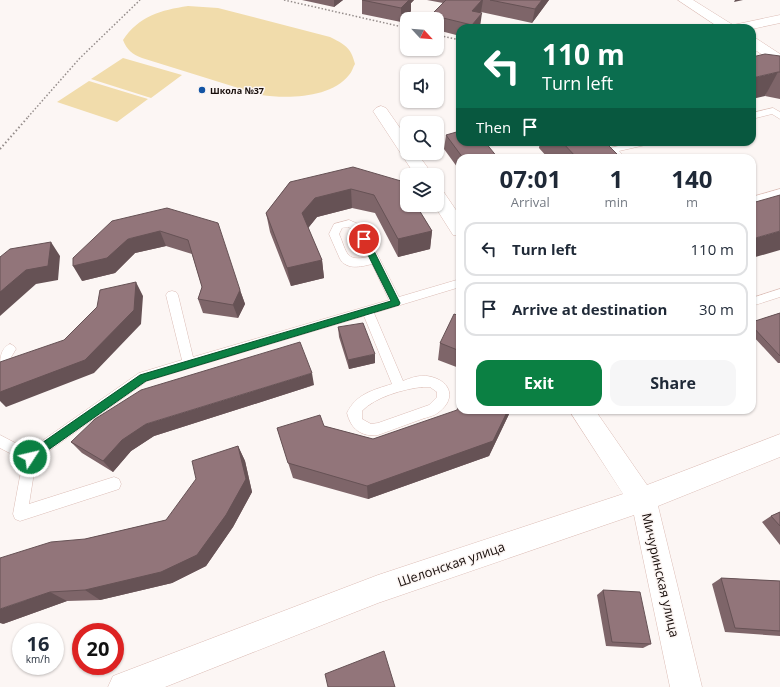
<!DOCTYPE html>
<html lang="en">
<head>
<meta charset="utf-8">
<style>
  :root { --surface:#fff; --page:#f6f6f7; --text:#1f2937; --muted:#747a83; --line:#e0e1e3; --accent:#0b8043 }
  body { margin:0; font-family:"Open Sans",sans-serif; background:var(--page); color:var(--text); height:100vh; display:flex; flex-direction:column; font-size:15px; white-space:nowrap }
  * { box-sizing:border-box; margin:0 }
  p { font-size:13px; color:var(--muted) }
  .icon { flex:none; width:22px; height:22px; fill:none; stroke:currentColor; stroke-width:2; stroke-linecap:round; stroke-linejoin:round }
  .map { position:relative; flex:1; overflow:hidden }
  .panel { position:absolute; left:456px; top:154px; width:300px; height:260px; display:flex; flex-direction:column; background:var(--surface); border-radius:12px; box-shadow:0 1px 3px #0004 }
  .panel>* { flex:none }
  .top-card { position:absolute; left:456px; top:24px; width:300px; height:122px; border-radius:12px; box-shadow:0 1px 3px #0004; background:#0b6e4f; color:#fff; overflow:hidden }
  .needle { width:26px; rotate:116deg }
  .controls { position:absolute; left:400px; top:12px; display:grid; gap:8px }
  .controls a { display:grid; place-items:center; width:44px; height:44px; border-radius:8px; background:var(--surface); box-shadow:0 1px 3px #0004; font-size:20px }
  .speed { position:absolute; left:12px; top:623px; display:flex; gap:8px; font-size:20px; font-weight:700; text-align:center }
  .speed>* { display:grid; place-content:center; width:52px; height:52px; border-radius:50%; background:var(--surface); box-shadow:0 1px 3px #0004; line-height:1 }
  .speed small { font-size:10px; font-weight:400 }
  .speed .limit { border:6px solid #d22; background:#fff; color:#111 }
  .pin { position:absolute; display:grid; place-items:center; width:34px; height:34px; color:#fff; margin:-17px; border:2px solid #fff; border-radius:50%; box-shadow:0 1px 4px #0007 }
  .me { position:absolute; width:44px; margin:-22px; rotate:55deg; stroke-linejoin:round; filter:drop-shadow(0 0 3px #0008) }
  .turn { display:flex; align-items:center; gap:14px; height:84px; padding:0 20px; font-size:18px }
  .turn .icon { width:52px; height:52px; stroke-width:2.5 }
  .turn b { display:block; font-size:28px; line-height:34px }
  .then { display:flex; align-items:center; height:38px; padding:0 20px; background:#0003; gap:8px; font-size:15px }
  .eta { display:flex; justify-content:space-evenly; align-items:center; height:68px; text-align:center }
  .eta b { font-size:24px; font-weight:700; line-height:28px }
  .button { display:flex; gap:8px; margin-top:auto; padding:8px 20px }
  .button a { flex:1; height:46px; border-radius:12px; background:var(--accent); color:#fff; font-size:16px; font-weight:700; line-height:46px; text-align:center }
  .button a+a { background:var(--page); color:var(--text) }
  ul { padding:0; list-style:none }
  li { display:flex; align-items:center; gap:12px; height:54px; margin:0 8px 6px; padding:0 12px; border:2px solid var(--line); border-radius:12px }
  li div { flex:1 }
  li b { display:block; font-size:15px }
  li em { font-style:normal }
  .map>svg:first-child { display:block }
</style>
</head>
<body>
<div class="map">
<svg width="780" height="687" viewBox="0 0 780 687">
  <rect width="100%" height="100%" fill="#fcf6f4"/>
  <!-- green -->
  <path fill="#f1dcab" d="M 188,6 L 218,8 L 330,37 C 344,44 351,47 355,64 C 353,67 352,72 349,75 C 331,98 288,99 261,95 L 142,58 C 132,54 127,50 123,40 C 139,16 161,10 188,6 Z
    M 123,58 L 182,75 L 151,98 L 91,79 Z
    M 89,81 L 148,99 L 117,122 L 57,102 Z"/>
  <g fill="none" stroke-linecap="round" stroke-linejoin="round">
    <!-- lane casing -->
    <g stroke="#dcbdb6" stroke-width="1">
      <path id="lane" d="M 773,108 L 780,112 L 780,119 L 772,114 L 752,119 L 752,113 Z
        M 636,142 L 651,142 L 650,144 L 619,151 L 626,158 L 616,158 L 608,150 L 610,148 Z
        M 780,189 L 780,195 L 752,203 L 752,197 Z
        M 349,220 L 363,226 L 399,297 L 460,279 L 460,287 L 374,313 L 403,381 C 410,378 419,375 427,376 C 449,379 458,397 439,412 C 435,416 427,417 422,419 C 407,424 393,430 378,435 C 361,437 351,429 347,413 C 356,394 373,390 392,384 L 364,316 L 147,381 L 36,460 L 29,504 L 114,477 L 119,479 L 121,484 L 119,489 L 20,521 L 15,519 L 13,514 L 23,460 L 0,448 L 0,435 L 29,450 L 139,373 L 182,360 L 166,295 L 168,292 L 172,291 L 176,292 L 178,295 L 193,357 L 389,300 L 372,264 C 360,267 347,270 340,259 L 329,234 L 334,224 ZM 348,227 L 355,230 L 368,257 C 345,262 347,252 339,234 L 342,228 ZM 422,387 L 430,387 L 437,392 L 437,397 L 429,405 L 378,423 L 371,424 L 362,419 L 362,411 C 375,397 404,389 422,387 Z
        M 780,289 L 780,297 L 752,306 L 752,298 Z
        M 10,344 L 14,346 L 16,349 L 4,369 L 0,370 C 0,360 0,348 10,344 Z"/>
    </g>
    <!-- street casing -->
    <g stroke="#dcbdb6" stroke-width="1">
      <path id="street" d="M 678,0 L 693,0 L 733,25 L 780,15 L 780,23 L 752,29 L 720,28 Z
        M 752,38 L 757,39 L 780,54 L 780,64 L 775,63 L 752,48 Z
        M 381,106 L 386,108 L 407,138 L 407,153 L 417,153 L 433,175 L 415,175 L 373,111 L 376,108 Z
        M 437,189 L 443,191 L 460,216 L 460,236 L 453,235 L 434,205 L 437,205 Z
        M 569,410 L 595,410 L 647,485 L 780,434 L 780,457 L 658,506 L 702,687 L 670,687 L 634,515 L 378,603 L 165,687 L 108,687 L 113,676 L 378,575 L 623,494 Z"/>
    </g>
    <!-- path-far1 -->
    <path stroke="#948c8a" stroke-width="1.5" stroke-dasharray="1.5 2" stroke-linecap="butt" d="M 284,0 L 407,28
      M 437,35 L 460,40
      M 28,117 L 80,58 L 140,0"/>
    <!-- path -->
    <path stroke="#948c8a" stroke-width="2" stroke-dasharray="1.5 2.5" stroke-linecap="butt" d="M 0,149 L 29,116"/>
    <!-- lane -->
    <use href="#lane" fill="#fff" fill-rule="evenodd"/>
    <!-- street -->
    <use href="#street" fill="#fff" fill-rule="evenodd"/>
  </g>
  <!-- wall -->
  <path fill="#7e6569" d="M 302,0 L 343,0 L 334,7 Z
    M 362,0 L 414,0 L 411,3 L 411,11 L 401,22 L 362,14 Z
    M 427,0 L 549,0 L 532,23 L 481,12 L 480,13 L 480,27 L 479,28 L 460,28 L 460,36 L 437,30 L 437,19 L 431,19 L 431,15 L 443,3 Z
    M 780,56 L 780,99 L 765,96 Z
    M 446,135 L 498,158 L 460,158 L 460,171 L 444,149 Z
    M 540,142 L 605,142 L 621,158 L 548,158 L 539,148 Z
    M 401,181 L 432,231 L 430,249 L 398,257 L 375,213 L 352,208 L 317,217 L 308,228 L 322,260 L 324,278 L 291,286 L 270,232 L 266,213 L 290,182 Z
    M 167,208 L 240,290 L 245,304 L 238,318 L 203,313 L 198,299 L 202,287 L 192,254 L 166,246 L 135,253 L 115,273 L 82,281 Z
    M 780,313 L 780,363 L 778,363 L 752,335 L 752,322 Z
    M 460,316 L 460,370 L 459,368 L 438,360 L 440,343 Z
    M 338,327 L 375,363 L 349,369 L 339,337 Z
    M 314,385 L 154,436 L 131,451 L 113,472 L 82,453 L 71,442 Z
    M 460,410 L 511,410 L 489,456 L 368,499 L 293,478 L 277,428 L 324,426 L 373,439 Z
    M 238,446 L 245,461 L 252,492 L 233,527 L 206,566 L 172,583 L 100,600 L 67,601 L 3,624 L 85,539 L 166,520 Z
    M 780,512 L 780,545 L 762,522 L 771,516 Z
    M 721,578 L 780,581 L 780,636 L 725,632 L 712,584 Z
    M 603,590 L 651,644 L 643,648 L 606,646 L 597,595 Z"/>
  <!-- shaded-wall -->
  <path fill="#665255" d="M 334,0 L 343,0 L 334,7 Z
    M 404,0 L 414,0 L 411,3 L 411,11 L 401,22 L 401,8 Z
    M 482,0 L 483,0 L 481,12 L 470,24 L 472,11 Z
    M 542,0 L 549,0 L 532,23 L 535,9 Z
    M 735,0 L 743,0 L 734,2 Z
    M 482,13 L 480,27 L 479,28 L 472,28 L 472,25 Z
    M 778,72 L 765,96 L 752,99 L 752,78 Z
    M 351,189 L 352,208 L 317,217 L 305,232 L 302,213 L 315,198 Z
    M 160,231 L 166,246 L 135,253 L 115,273 L 82,281 L 73,266 L 128,239 Z
    M 432,231 L 430,249 L 398,257 L 398,239 Z
    M 780,231 L 780,250 L 752,258 L 752,239 Z
    M 51,242 L 60,256 L 58,280 L 36,284 L 0,316 L 0,292 Z
    M 322,260 L 324,278 L 291,286 L 287,268 Z
    M 136,282 L 143,296 L 141,324 L 94,373 L 6,407 L 0,401 L 0,392 Z
    M 240,290 L 245,304 L 238,318 L 233,305 Z
    M 375,354 L 375,363 L 349,369 L 348,360 Z
    M 312,373 L 314,385 L 154,436 L 131,451 L 113,472 L 103,461 L 122,440 L 146,424 Z
    M 508,410 L 511,410 L 489,456 L 368,499 L 367,486 Z
    M 238,446 L 245,461 L 252,492 L 233,527 L 206,566 L 172,583 L 100,600 L 85,590 L 161,572 Z
    M 50,592 L 67,601 L 3,624 L 0,623 L 0,609 Z"/>
  <!-- building -->
  <path fill="#92757a" stroke="#665255" d="M 362,0 L 409,0 L 401,8 Z
    M 446,0 L 482,0 L 472,11 L 482,13 L 472,25 L 431,15 Z
    M 490,0 L 542,0 L 535,9 Z
    M 765,54 L 780,56 L 780,72 L 778,72 L 752,78 L 752,57 Z
    M 460,131 L 460,142 L 485,142 L 498,158 L 463,158 L 446,135 Z
    M 562,142 L 605,142 L 621,158 L 577,158 Z
    M 353,167 L 401,181 L 407,191 L 407,205 L 416,205 L 432,231 L 398,239 L 374,195 L 351,189 L 315,198 L 302,213 L 322,260 L 287,268 L 266,213 L 290,182 Z
    M 780,195 L 780,231 L 752,239 L 752,203 Z
    M 167,208 L 218,223 L 240,290 L 233,305 L 198,299 L 202,287 L 188,240 L 160,231 L 128,239 L 107,258 L 73,266 L 73,258 L 112,221 Z
    M 51,242 L 48,266 L 26,270 L 0,292 L 0,257 L 10,249 Z
    M 136,282 L 134,310 L 85,360 L 0,392 L 0,362 L 64,340 L 97,307 L 100,290 Z
    M 780,313 L 780,356 L 752,326 L 752,322 Z
    M 454,314 L 460,316 L 460,351 L 440,343 Z
    M 363,323 L 375,354 L 348,360 L 338,327 Z
    M 300,342 L 312,373 L 146,424 L 122,440 L 103,461 L 71,442 L 95,419 L 141,390 Z
    M 460,404 L 460,410 L 508,410 L 493,441 L 367,486 L 288,463 L 277,428 L 320,415 L 324,426 L 373,439 L 457,410 Z
    M 238,446 L 246,479 L 226,515 L 197,555 L 161,572 L 85,590 L 50,592 L 0,609 L 0,558 L 51,542 L 85,539 L 166,520 L 196,479 L 192,461 Z
    M 780,512 L 780,526 L 771,516 Z
    M 721,578 L 780,581 L 780,631 L 735,628 Z
    M 603,590 L 640,592 L 651,644 L 612,642 Z
    M 384,651 L 395,687 L 328,687 L 325,674 Z"/>
  <!-- route -->
  <path fill="#0b8043" stroke="#07532c" d="M 364,236 L 368,239 L 400,303 L 399,305 L 146,381 L 34,460 L 30,462 L 26,460 L 25,457 L 26,454 L 140,375 L 391,301 L 360,239 Z"/>
  <!-- markers -->
  <circle fill="#1354a4" stroke="#fcf6f4" stroke-width="1.5" cx="202" cy="90" r="4"/>
  <g text-anchor="middle" dominant-baseline="central" stroke-width="3" stroke-linejoin="round" paint-order="stroke">
    <!-- far-poi labels -->
    <g font-size="9" font-weight="bold" fill="#180e0b" stroke="#fcf6f4" text-anchor="start">
      <text x="210" y="90">Школа №37</text>
    </g>
    <!-- near-street labels -->
    <g font-size="13" fill="#180e0b" stroke="#fcf6f4">
      <text transform="translate(451 564) rotate(-19)">Шелонская улица</text>
      <text transform="translate(661 575) rotate(77)">Мичуринская улица</text>
    </g>
  </g>
</svg>
<div class="controls">
<a><svg class="needle" viewBox="-14 -14 28 28"><path d="M0-13l5 13h-10z" fill="#e53935"/><path d="M0 13l5-13h-10z" fill="#747a83"/></svg></a>
<a><svg class="icon" aria-label="sound" viewBox="0 0 24 24"><path d="M4 9h4l5-4v14l-5-4H4zM17 9q2 3 0 6"/></svg></a>
<a><svg class="icon" aria-label="search" viewBox="0 0 24 24"><circle cx="10" cy="10" r="6"/><path d="M15 15l6 6"/></svg></a>
<a><svg class="icon" aria-label="layers" viewBox="0 0 24 24"><path d="M12 4l9 5-9 5-9-5zM3 14l9 5 9-5"/></svg></a>
</div>
<div class="speed"><div>16<small>km/h</small></div><div class="limit">20</div></div>
<div class="pin" style="left:364px;top:239px;background:#d93025"><svg class="icon" aria-label="arrive" viewBox="0 0 24 24"><path d="M6 21V4h12l-3 4 3 4H6"/></svg></div>
<svg class="me" style="left:30px;top:457px" viewBox="-20 -20 40 40"><circle r="17" fill="#0b8043" stroke="#fff" stroke-width="3"/><path d="M0-11L8 9 0 5-8 9z" fill="#fff"/></svg>
<div class="top-card">
<div class="turn"><svg class="icon" aria-label="left" viewBox="0 0 24 24"><path d="M17 20v-9H6M10 6l-5 5 5 5"/></svg><div><b>110 m</b>Turn left</div></div>
<div class="then">Then<svg class="icon" aria-label="arrive" viewBox="0 0 24 24"><path d="M6 21V4h12l-3 4 3 4H6"/></svg></div>
</div>
<section class="panel">
<div class="eta">
<div><b>07:01</b><p>Arrival</p></div>
<div><b>1</b><p>min</p></div>
<div><b>140</b><p>m</p></div>
</div>
<ul>
<li><svg class="icon" aria-label="left" viewBox="0 0 24 24"><path d="M17 20v-9H6M10 6l-5 5 5 5"/></svg><div><b>Turn left</b></div><em>110 m</em></li>
<li><svg class="icon" aria-label="arrive" viewBox="0 0 24 24"><path d="M6 21V4h12l-3 4 3 4H6"/></svg><div><b>Arrive at destination</b></div><em>30 m</em></li>
</ul>
<div class="button"><a>Exit</a><a>Share</a></div>
</section>
</div>
</body>
</html>
